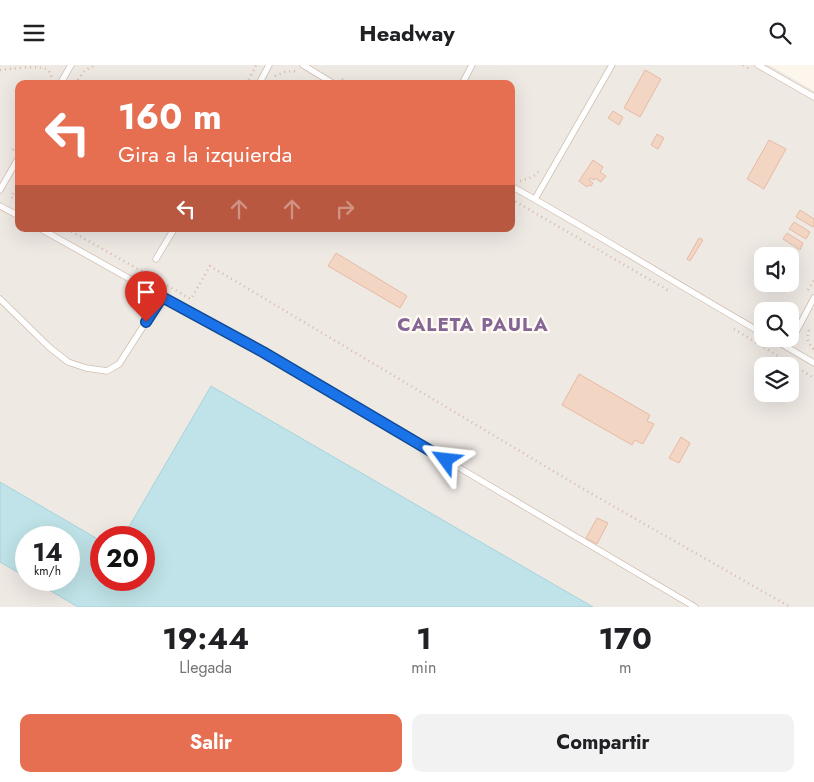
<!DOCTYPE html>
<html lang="es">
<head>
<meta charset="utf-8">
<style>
  :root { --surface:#fff; --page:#f2f2f2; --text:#202124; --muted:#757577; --accent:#e76f51 }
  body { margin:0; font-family:Jost,sans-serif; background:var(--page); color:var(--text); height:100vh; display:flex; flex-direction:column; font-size:19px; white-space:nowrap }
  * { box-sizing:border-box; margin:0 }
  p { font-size:16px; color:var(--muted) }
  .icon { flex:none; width:28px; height:28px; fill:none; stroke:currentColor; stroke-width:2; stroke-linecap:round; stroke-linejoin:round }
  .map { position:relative; height:542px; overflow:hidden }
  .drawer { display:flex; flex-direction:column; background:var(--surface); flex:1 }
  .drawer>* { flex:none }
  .hud { position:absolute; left:15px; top:15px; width:500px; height:152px; border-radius:10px; box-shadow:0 5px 20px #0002; background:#e76f51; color:#fff; overflow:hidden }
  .fabs { position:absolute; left:754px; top:182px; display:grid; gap:10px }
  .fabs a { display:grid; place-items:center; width:45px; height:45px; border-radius:10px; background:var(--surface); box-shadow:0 5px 20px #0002; font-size:25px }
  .speed { position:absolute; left:15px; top:461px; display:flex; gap:10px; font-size:25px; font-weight:700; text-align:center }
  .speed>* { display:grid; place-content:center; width:65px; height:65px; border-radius:50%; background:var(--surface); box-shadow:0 5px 20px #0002; line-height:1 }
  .speed small { font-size:12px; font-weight:400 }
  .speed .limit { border:8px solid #d22; background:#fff; color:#111 }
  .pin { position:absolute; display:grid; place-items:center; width:42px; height:42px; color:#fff; margin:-51px -21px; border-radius:50% 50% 50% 0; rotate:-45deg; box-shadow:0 0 5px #0007 }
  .pin .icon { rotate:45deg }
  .me { position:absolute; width:55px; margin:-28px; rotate:300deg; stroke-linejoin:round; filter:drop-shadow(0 0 4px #0008) }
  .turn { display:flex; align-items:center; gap:18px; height:105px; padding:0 20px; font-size:22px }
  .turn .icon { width:65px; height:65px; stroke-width:2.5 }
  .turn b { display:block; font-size:35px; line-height:42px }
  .lanes { display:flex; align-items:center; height:48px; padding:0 20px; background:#0003; justify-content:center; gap:25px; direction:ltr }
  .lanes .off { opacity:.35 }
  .eta { display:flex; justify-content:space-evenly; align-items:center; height:85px; text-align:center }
  .eta b { font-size:30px; font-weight:700; line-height:35px }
  .action { display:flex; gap:10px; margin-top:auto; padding:10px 20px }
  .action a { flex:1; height:58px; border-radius:10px; background:var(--accent); color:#fff; font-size:20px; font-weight:700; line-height:58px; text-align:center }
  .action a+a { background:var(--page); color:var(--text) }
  header { display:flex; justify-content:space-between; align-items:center; height:65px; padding:0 20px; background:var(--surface); font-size:22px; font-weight:700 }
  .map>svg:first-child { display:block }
</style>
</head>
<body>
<header><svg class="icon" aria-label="menu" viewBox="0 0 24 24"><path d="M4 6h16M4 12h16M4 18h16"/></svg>Headway<svg class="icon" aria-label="search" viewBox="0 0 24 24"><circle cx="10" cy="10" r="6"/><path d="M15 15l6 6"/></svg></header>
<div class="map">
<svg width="814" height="542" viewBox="0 0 814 542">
  <rect width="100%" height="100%" fill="#fdf6ec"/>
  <!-- industrial -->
  <path fill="#efe9e4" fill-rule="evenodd" d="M 0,0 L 769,0 L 814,26 L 814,542 L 593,542 L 211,321 L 123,472 L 101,472 L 101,476 L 0,417 ZM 19,19 L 511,19 L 511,164 L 19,164 ZM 762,191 L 790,191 L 790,219 L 762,219 ZM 762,246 L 790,246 L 790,274 L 762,274 ZM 762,301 L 790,301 L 790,329 L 762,329 Z
    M 0,497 L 26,512 L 26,515 L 32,515 L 78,542 L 0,542 Z"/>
  <!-- water -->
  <path fill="#bfe3e8" stroke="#a5d3da" d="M 211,321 L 593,542 L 78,542 L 32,515 L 69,515 L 69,472 L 26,472 L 26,512 L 0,497 L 0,417 L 101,476 L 101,515 L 144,515 L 144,500 L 149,491 L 144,488 L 144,472 L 123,472 Z"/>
  <!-- building -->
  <path fill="#f3d5c3" stroke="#e6bba3" d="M 645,5 L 661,14 L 640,52 L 624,43 Z
    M 613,46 L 623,52 L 619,60 L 608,53 Z
    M 657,69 L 664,73 L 658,84 L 651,80 Z
    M 769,75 L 786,84 L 764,124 L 747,114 Z
    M 593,95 L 603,102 L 600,107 L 606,111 L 601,117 L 595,113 L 594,115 L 590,113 L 589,115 L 593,118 L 591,121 L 589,120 L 587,122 L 579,116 Z
    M 800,145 L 814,154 L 814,160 L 813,162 L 796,152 Z
    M 794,157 L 810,167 L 806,174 L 789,164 Z
    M 787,168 L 803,178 L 800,185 L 783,174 Z
    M 699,173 L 703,175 L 690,196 L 687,194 Z
    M 336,188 L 407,231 L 400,243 L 328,201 Z
    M 579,309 L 650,350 L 647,356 L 654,359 L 643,379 L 635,375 L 632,380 L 562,340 Z
    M 681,372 L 690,378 L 679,398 L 669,393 Z
    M 597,453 L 608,458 L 597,479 L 586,473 Z"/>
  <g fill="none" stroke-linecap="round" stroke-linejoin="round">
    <!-- lane casing -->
    <g stroke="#d1beb0" stroke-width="7">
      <path id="lane" d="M 303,0 L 334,19
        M 758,0 L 814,32
        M 60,19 L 71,0
        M 259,19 L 269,0
        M 462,19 L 472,0
        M 511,121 C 596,168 678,220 762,268
        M 0,125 L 19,92
        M 535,134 L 612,0
        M 0,141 L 19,151
        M 41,164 L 162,232 L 263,287 L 695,542
        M 156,194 L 174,164
        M 0,234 L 49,282 L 68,297 L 86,303 L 107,306 L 119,299 L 162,232
        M 773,274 L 814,298
        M 788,282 L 814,233"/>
    </g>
    <!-- path -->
    <path stroke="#d9b8a5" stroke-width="2.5" stroke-dasharray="1 4" stroke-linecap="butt" d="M 743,0 L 750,4
      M 0,5 C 11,4 36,0 46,4 C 50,6 51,10 52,14
      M 275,11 L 285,7 L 296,6
      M 342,14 L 350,19
      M 75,19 L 85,5 L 97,0
      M 246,19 L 254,5 L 256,0
      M 13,85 L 19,75
      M 520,116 C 527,114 535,112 539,106
      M 19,120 L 11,132 L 19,136
      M 511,134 L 671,227
      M 67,164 L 191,234 L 210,201 L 585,425 L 790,542
      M 808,225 L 814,215
      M 734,264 L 814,313
      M 809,265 C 806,274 808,278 814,285"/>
    <!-- lane -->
    <use href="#lane" stroke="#fff" stroke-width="5.5"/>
  </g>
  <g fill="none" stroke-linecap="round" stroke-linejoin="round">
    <!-- route casing -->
    <g stroke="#114b97" stroke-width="12">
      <path id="route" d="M 146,257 L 162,232 L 263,287 L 446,395"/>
    </g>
    <!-- route -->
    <use href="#route" stroke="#1a73e8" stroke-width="9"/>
  </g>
  <g text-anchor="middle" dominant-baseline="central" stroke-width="4.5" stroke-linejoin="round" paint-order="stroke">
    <!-- district labels -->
    <g font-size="19" font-weight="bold" letter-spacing="1" fill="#846695" stroke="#fffaf3">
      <text x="473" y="259">CALETA PAULA</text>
    </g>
  </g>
</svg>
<div class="fabs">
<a><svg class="icon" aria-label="sound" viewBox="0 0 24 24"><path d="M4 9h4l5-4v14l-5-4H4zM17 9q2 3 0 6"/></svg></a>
<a><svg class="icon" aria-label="search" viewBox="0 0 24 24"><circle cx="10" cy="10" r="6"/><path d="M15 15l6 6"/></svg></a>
<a><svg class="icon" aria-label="layers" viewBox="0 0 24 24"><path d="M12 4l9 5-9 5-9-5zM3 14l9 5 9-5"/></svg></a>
</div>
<div class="speed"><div>14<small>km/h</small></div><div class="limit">20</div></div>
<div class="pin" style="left:146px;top:257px;background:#d93025"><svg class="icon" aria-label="arrive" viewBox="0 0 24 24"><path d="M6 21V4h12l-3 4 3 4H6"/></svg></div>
<svg class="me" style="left:446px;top:395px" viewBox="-20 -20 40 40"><path d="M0-17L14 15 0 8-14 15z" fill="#1a73e8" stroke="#fff" stroke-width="4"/></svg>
<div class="hud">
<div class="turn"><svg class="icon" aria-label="left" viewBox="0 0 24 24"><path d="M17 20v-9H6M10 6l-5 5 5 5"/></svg><div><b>160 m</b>Gira a la izquierda</div></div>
<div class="lanes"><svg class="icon" aria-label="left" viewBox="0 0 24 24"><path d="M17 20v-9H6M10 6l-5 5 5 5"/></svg><svg class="icon off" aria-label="ahead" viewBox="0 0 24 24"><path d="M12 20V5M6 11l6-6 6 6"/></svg><svg class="icon off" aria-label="ahead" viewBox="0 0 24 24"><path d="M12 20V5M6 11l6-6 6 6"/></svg><svg class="icon off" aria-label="right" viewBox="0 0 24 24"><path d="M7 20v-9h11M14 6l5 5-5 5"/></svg></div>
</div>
</div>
<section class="drawer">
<div class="eta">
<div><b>19:44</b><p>Llegada</p></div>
<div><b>1</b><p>min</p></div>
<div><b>170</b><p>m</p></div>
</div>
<div class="action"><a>Salir</a><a>Compartir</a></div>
</section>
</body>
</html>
